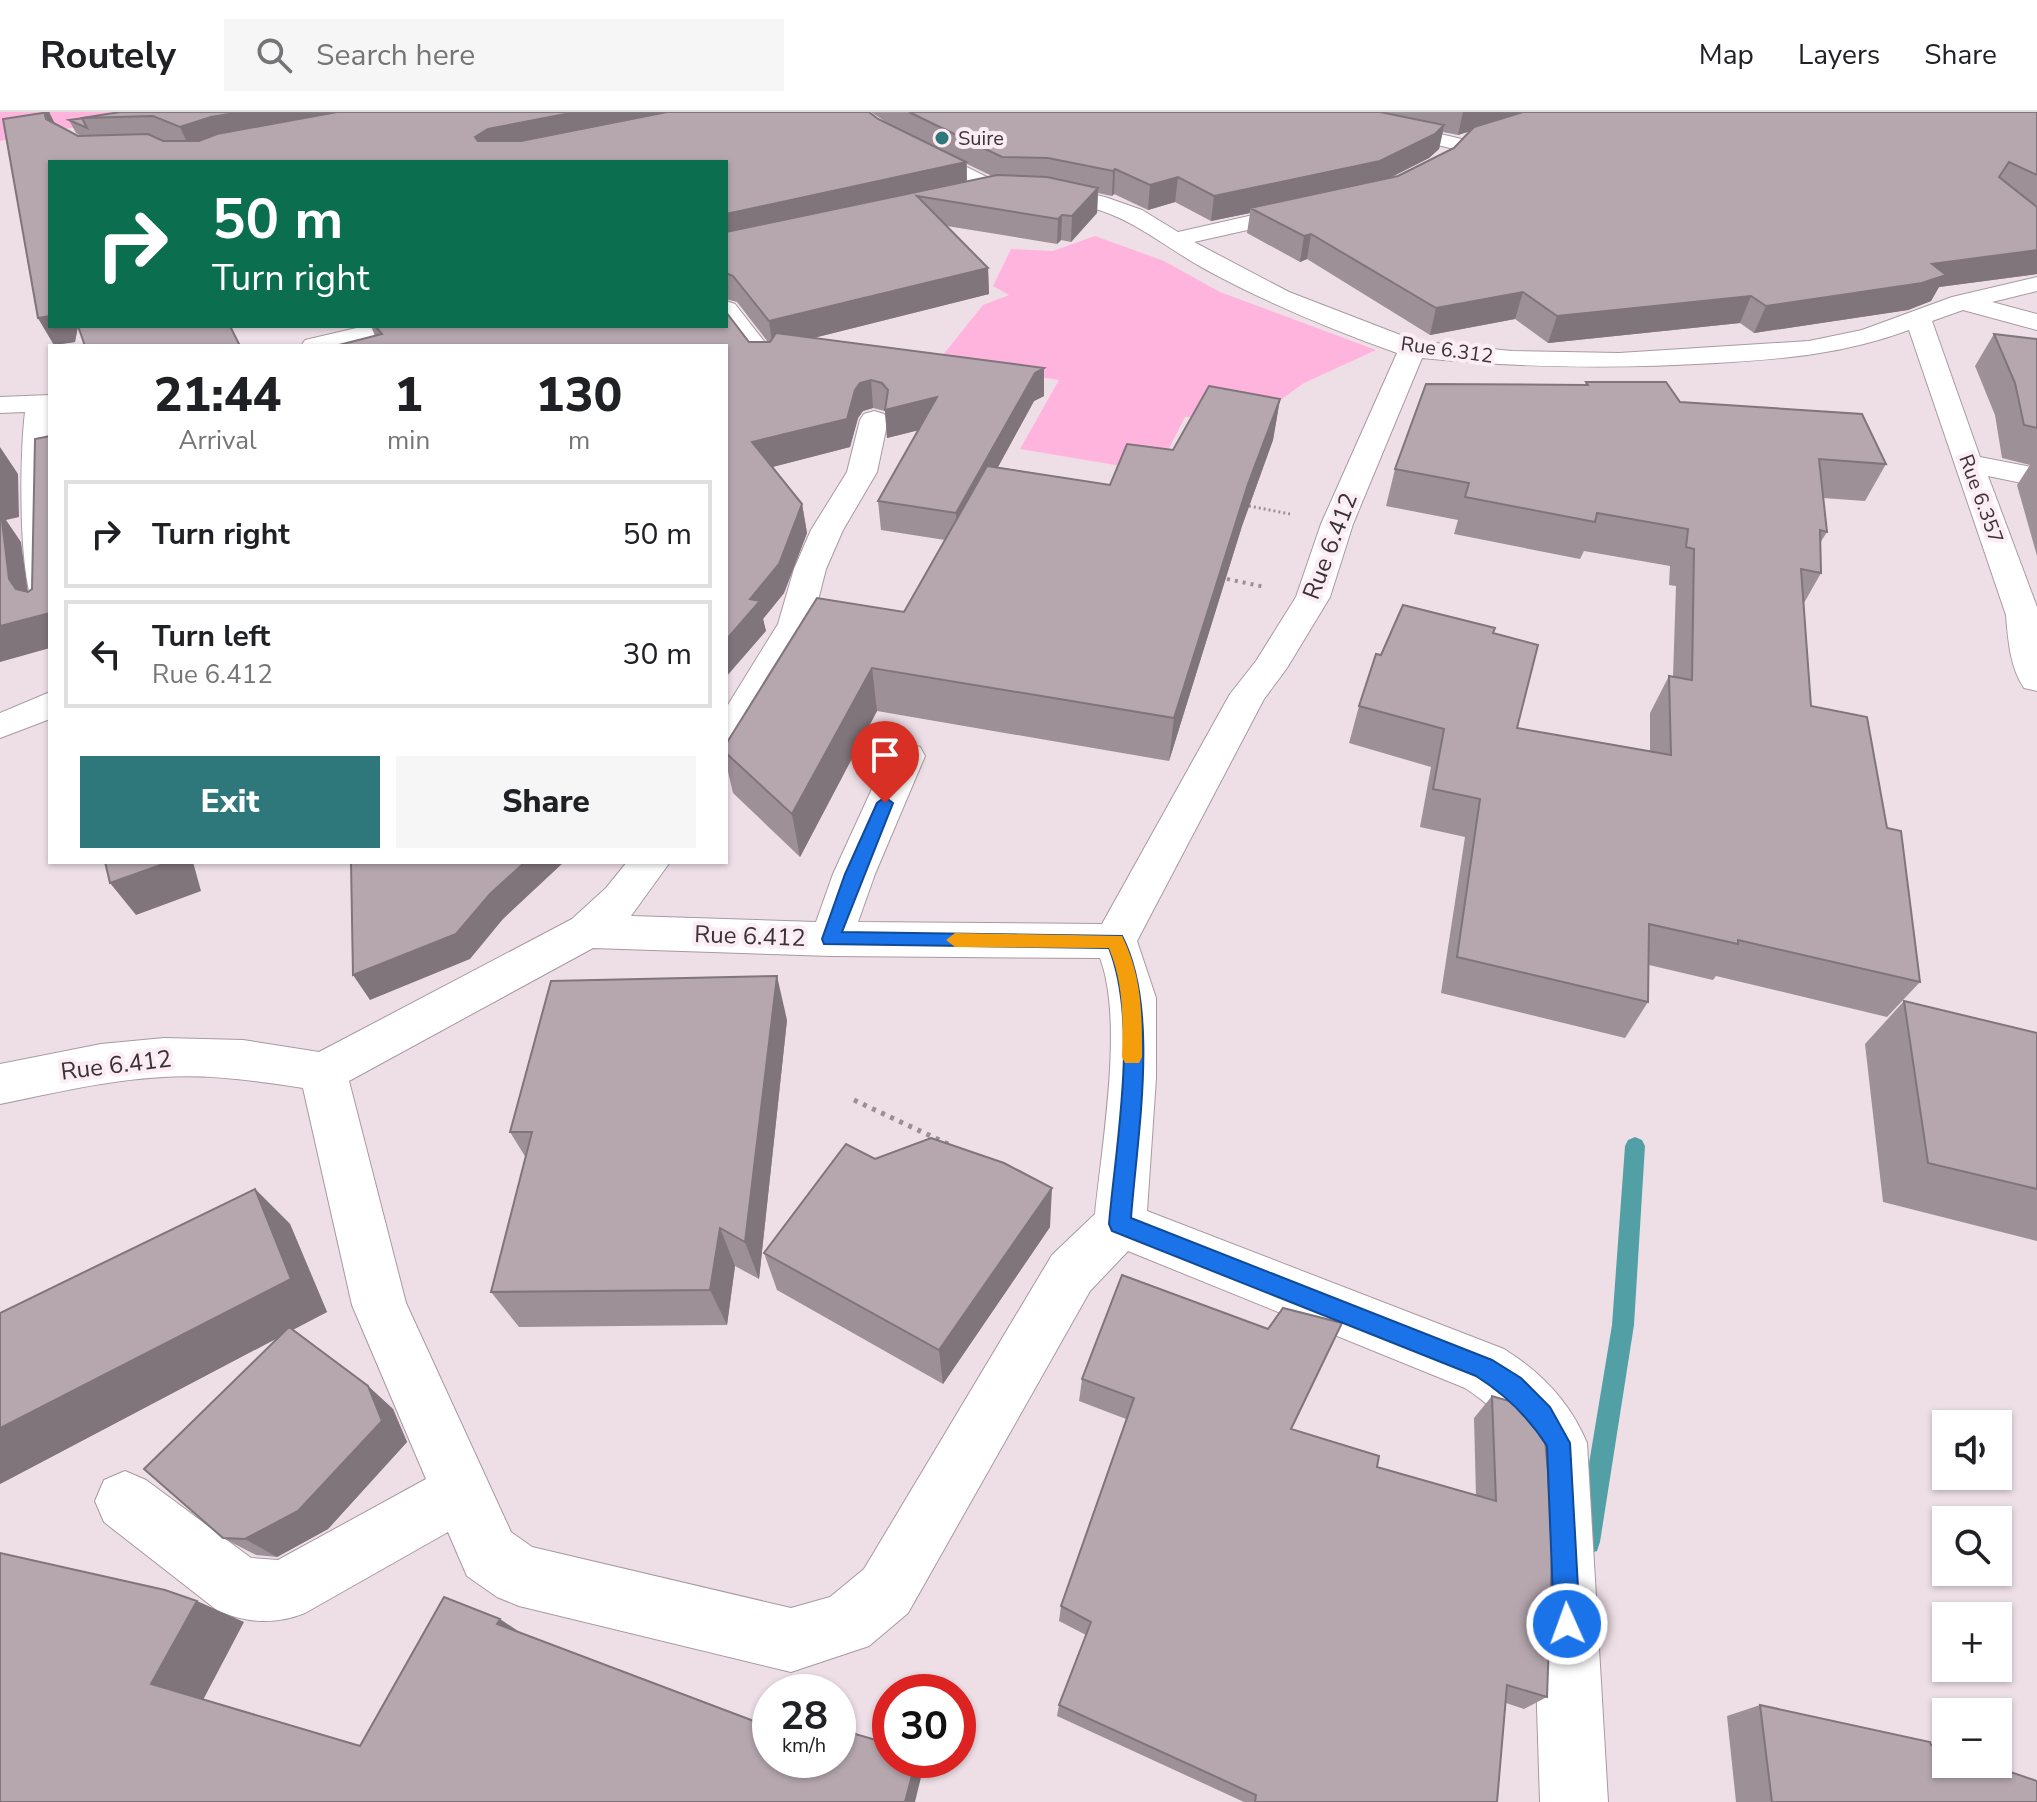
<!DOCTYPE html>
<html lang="en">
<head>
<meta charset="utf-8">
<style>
  :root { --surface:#fff; --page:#f6f6f6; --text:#202124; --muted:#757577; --line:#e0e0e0; --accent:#2e787c }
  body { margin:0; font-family:"Nunito Sans",sans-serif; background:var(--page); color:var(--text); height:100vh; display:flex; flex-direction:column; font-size:30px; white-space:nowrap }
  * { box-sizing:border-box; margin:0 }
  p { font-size:26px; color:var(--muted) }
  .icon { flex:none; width:44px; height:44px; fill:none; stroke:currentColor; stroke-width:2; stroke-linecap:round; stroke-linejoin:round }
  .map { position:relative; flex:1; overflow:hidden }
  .drawer { position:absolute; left:48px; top:232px; width:680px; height:520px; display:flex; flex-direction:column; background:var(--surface); border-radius:0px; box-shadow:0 2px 6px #0004 }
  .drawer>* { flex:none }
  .top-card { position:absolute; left:48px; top:48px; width:680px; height:168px; border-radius:0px; box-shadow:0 2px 6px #0004; background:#0b6e4f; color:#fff; overflow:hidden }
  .fabs { position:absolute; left:1932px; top:1298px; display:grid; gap:16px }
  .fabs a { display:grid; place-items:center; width:80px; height:80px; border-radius:0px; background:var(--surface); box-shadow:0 2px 6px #0004; font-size:40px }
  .speed { position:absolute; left:752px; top:1562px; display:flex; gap:16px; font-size:40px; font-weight:700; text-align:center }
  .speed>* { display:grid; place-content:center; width:104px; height:104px; border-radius:50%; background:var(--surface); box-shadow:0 2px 6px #0004; line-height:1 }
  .speed small { font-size:20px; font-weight:400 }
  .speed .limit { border:12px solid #d22; background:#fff; color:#111 }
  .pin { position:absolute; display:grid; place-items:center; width:68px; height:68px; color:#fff; margin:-82px -34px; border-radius:50% 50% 50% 0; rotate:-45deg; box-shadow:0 0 8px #0007 }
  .pin .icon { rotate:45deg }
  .me { position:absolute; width:88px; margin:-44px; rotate:358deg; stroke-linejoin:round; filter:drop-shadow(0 0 6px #0008) }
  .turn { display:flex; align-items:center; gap:28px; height:168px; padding:0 32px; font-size:36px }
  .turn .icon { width:104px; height:104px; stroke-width:2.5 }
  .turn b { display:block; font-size:56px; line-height:68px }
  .eta { display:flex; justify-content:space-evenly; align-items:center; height:136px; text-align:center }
  .eta b { font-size:48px; font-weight:800; line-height:56px }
  .cta { display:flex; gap:16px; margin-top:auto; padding:16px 32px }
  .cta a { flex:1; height:92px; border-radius:0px; background:var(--accent); color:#fff; font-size:32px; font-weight:800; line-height:92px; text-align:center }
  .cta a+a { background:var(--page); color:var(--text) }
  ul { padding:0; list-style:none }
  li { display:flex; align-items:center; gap:24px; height:108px; margin:0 16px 12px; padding:0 16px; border:4px solid var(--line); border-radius:0px }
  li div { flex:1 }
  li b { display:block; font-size:30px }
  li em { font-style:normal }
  header { display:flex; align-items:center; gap:48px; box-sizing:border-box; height:112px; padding:0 40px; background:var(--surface); border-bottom:2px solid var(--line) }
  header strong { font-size:38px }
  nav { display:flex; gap:44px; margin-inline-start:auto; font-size:28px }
  .search { width:560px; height:72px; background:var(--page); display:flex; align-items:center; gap:20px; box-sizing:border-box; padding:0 28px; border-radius:0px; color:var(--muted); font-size:30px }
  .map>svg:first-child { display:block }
</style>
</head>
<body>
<header>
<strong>Routely</strong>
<div class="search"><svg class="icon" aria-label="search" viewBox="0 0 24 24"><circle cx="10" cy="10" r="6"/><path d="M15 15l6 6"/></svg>Search here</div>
<nav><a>Map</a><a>Layers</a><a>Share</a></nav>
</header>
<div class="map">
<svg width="2037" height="1690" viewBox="0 0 2037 1690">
  <rect width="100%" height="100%" fill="#eedfe7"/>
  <!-- green -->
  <path fill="#ffb4de" d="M 0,0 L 185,0 L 29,22 L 0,29 Z
    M 1095,124 L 1164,149 L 1220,180 L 1376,238 L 1304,271 L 1260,303 L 1185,305 L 1157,360 L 1020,337 L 1059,268 L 938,249 L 983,193 L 1009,183 L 993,174 L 1011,137 L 1053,139 Z"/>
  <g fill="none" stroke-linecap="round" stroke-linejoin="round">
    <!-- stream -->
    <path fill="#52a0a5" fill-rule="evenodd" d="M 1635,1025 L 1642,1028 L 1645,1034 L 1634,1213 L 1600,1430 L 1597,1439 L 1588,1442 L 1579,1439 L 1576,1430 L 1612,1213 L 1625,1034 L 1628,1028 Z"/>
    <!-- street casing -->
    <g stroke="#a899a1" stroke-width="2">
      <path id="street" d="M 842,0 L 866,0 L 896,20 L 1001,72 L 1047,73 L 1105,85 L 1142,98 L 1178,120 L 1306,91 L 1314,93 L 1317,98 L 1314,103 L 1194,130 L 1289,180 L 1416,229 L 1511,239 L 1619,241 L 1809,229 L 1862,218 L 1952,185 L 2037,165 L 2037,179 L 1992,190 L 2037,202 L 2037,218 L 1963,198 L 1932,209 L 1980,345 L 2037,356 L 2037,374 L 1988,364 L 2037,495 L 2037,579 L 2024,576 C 2010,555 2008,528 2006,503 L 1909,218 C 1844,242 1784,247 1716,251 C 1615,257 1522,256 1422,246 L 1353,412 L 1330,485 L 1287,556 L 1264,587 L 1137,829 L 1156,886 L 1156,966 L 1147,1099 L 1504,1237 C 1541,1260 1570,1290 1587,1331 L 1608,1690 L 1540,1690 L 1529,1339 C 1511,1313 1491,1293 1465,1276 L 1128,1139 L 1090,1179 L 908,1501 L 869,1534 L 791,1560 L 519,1494 L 497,1485 L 467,1464 L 448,1420 L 305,1501 C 275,1513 248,1511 218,1499 L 104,1410 L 95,1389 L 104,1368 L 125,1359 L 146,1368 L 251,1446 L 278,1448 L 426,1367 L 352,1193 L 303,976 C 257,969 210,962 163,965 C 108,968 54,981 0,992 L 0,952 L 101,932 L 164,926 L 243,928 L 319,940 L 572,807 L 606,776 L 627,750 L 670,750 L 631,804 L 816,810 L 833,762 L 887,644 L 892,635 L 906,631 L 920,635 L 925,644 L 875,762 L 858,810 L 1102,812 L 1230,582 L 1256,549 L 1296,485 L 1321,412 L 1397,241 C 1330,217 1265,190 1203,156 C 1165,135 1134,107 1092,96 C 1059,87 1028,90 995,84 C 975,81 854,16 842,0 ZM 593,836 L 831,844 L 1100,846 C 1124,909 1102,1032 1095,1102 L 1052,1143 L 864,1457 L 830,1485 L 791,1496 L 532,1435 L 511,1420 L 406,1191 L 349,969 Z
        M 1384,9 L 1466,28 L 1469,32 L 1459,38 L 1377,19 L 1374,15 L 1377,11 Z
        M 726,189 L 735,192 L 774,242 L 777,248 L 774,254 L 754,254 L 725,214 Z
        M 365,214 L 411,214 L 407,219 L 347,234 L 301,234 L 305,228 Z
        M 50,283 L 50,506 L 38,503 C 17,473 20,340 25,300 L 0,301 L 0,285 Z
        M 874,299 L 884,302 L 888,308 L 877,360 L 843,418 L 826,457 L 812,512 L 739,636 L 726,640 L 726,596 L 778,512 L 794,457 L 811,418 L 847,360 L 860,308 L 864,302 Z
        M 50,580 L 50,607 L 0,626 L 0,601 Z"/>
    </g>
    <!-- path-far2 -->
    <path stroke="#9a8f95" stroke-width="3" stroke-dasharray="2 3" stroke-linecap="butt" d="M 1244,393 L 1290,402"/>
    <!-- path-far1 -->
    <path stroke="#9a8f95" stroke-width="4" stroke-dasharray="3 5" stroke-linecap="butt" d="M 1227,467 L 1265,475"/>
    <!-- path -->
    <path stroke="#9a8f95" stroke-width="5" stroke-dasharray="4 6" stroke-linecap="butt" d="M 854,988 L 948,1032"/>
    <!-- street -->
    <use href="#street" fill="#fff" fill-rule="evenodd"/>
  </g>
  <!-- wall -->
  <path fill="#9d9096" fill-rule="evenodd" d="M 49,0 L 55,12 L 78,24 L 81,24 L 76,21 L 69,8 L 120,0 L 878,7 L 890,13 L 871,0 L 2037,0 L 2037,162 L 1939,175 L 1931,189 L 1908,198 L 1754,221 L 1740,211 L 1548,231 L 1515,207 L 1430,223 L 1307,147 L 1300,150 L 1247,121 L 1250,101 L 1211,109 L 1175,90 L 1148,98 L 1114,82 L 1112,84 L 1098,81 L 1097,101 L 1071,130 L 1061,128 L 1057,132 L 947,114 L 988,156 L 989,182 L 814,226 L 1044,256 L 1044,284 L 1034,289 L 998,355 L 1110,373 L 1173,338 L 1280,287 L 1273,328 L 1242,414 L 1169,649 L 877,599 L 800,745 L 733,681 L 726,651 L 726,632 L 904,500 L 945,428 L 881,418 L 878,389 L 919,318 L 887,326 L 885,299 L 873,296 L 863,299 L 858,306 L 850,335 L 772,355 L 802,392 L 807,421 L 784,481 L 763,507 L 766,519 L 375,224 L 371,214 L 726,214 L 749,230 L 768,230 L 737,190 L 726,187 L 726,50 L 50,50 L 50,214 L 78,214 L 75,230 L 54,233 L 38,206 ZM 1470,19 L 1454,36 L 1398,64 L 1390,66 L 1429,46 L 1439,37 L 1443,20 L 1458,23 ZM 967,52 L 992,64 L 967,70 Z
    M 1994,222 L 2037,227 L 2037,444 L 2017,373 L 2030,353 L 2002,346 L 1995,303 L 1975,254 Z
    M 1586,270 L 1680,290 L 1886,352 L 1865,389 L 1823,386 L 1827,420 L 1820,431 L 1821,461 L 1804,491 L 1811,594 L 1887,716 L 1920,870 L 1887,905 L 1716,864 L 1713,868 L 1649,853 L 1648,890 L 1625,926 L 1441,881 L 1465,725 L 1420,715 L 1431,655 L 1349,631 L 1359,594 L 1381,543 L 1494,521 L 1517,616 L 1650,640 L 1650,601 L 1669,564 L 1673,564 L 1676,474 L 1669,473 L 1670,454 L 1584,439 L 1580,447 L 1454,422 L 1458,408 L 1386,394 L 1395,357 L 1585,273 Z
    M 1904,889 L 2037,921 L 2037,1129 L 1883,1090 L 1865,932 Z
    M 787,908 L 759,1167 L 735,1154 L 727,1213 L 519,1215 L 491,1180 L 526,1046 L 510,1020 Z
    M 875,1047 L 1050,1115 L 943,1272 L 777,1178 L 764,1141 Z
    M 255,1077 L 290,1112 L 327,1200 L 293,1217 L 368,1274 L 393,1297 L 407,1330 L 328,1417 L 277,1445 L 256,1443 L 223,1426 L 279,1225 L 0,1372 Z
    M 1082,1267 L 1291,1317 L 1377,1355 L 1476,1384 L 1474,1306 L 1492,1284 L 1547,1585 L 1524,1597 L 1506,1591 L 1497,1690 L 1244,1690 L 1057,1604 L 1059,1593 L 1086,1523 L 1059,1509 L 1061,1494 L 1126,1307 L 1079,1289 Z
    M 1760,1593 L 1931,1633 L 2037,1690 L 1736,1690 L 1727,1604 Z"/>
  <!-- shaded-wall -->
  <path fill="#7f757a" d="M 49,0 L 61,24 L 59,31 L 45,3 Z
    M 241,0 L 375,0 L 191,39 L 180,15 L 211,5 Z
    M 576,0 L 698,0 L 482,49 L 475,25 L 488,17 Z
    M 1463,0 L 1531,0 L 1458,23 Z
    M 1444,13 L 1439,37 L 1429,46 L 1375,73 L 1250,96 L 1250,101 L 1211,109 L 1214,84 Z
    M 966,50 L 967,75 L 917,84 L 726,128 L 726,102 Z
    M 1115,57 L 1114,82 L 1112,84 L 1113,59 Z
    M 1178,65 L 1175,90 L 1148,98 L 1150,73 Z
    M 1098,76 L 1097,101 L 1071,130 L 1072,104 Z
    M 1062,103 L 1061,128 L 1057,132 L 1058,107 Z
    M 1311,122 L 1307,147 L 1300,150 L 1304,124 Z
    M 2037,138 L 2037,162 L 1939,175 L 1931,189 L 1908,198 L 1754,221 L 1766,194 L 1932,152 Z
    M 988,156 L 989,182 L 773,236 L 769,209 Z
    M 1523,180 L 1515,207 L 1430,223 L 1436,196 Z
    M 1751,184 L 1740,211 L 1548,231 L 1557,204 Z
    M 50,204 L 50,214 L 78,214 L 75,230 L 54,233 L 38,206 Z
    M 1044,256 L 1044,284 L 1034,289 L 957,430 L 956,401 L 1035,261 Z
    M 871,268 L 873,296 L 863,299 L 858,306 L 850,335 L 757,359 L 752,330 L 855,278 L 860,271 Z
    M 937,285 L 939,313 L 887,326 L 885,298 Z
    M 1280,287 L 1273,328 L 1242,414 L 1169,649 L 1174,606 L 1248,372 Z
    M 0,335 L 18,362 L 19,405 L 6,408 L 21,430 L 30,496 L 9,467 L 0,410 Z
    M 802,392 L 807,421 L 784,481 L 763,507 L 766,519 L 726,565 L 726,528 L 750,487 Z
    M 50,501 L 50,536 L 0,550 L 0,514 Z
    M 872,556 L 877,599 L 800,745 L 792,702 Z
    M 169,750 L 193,750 L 201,779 L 136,803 L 110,771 Z
    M 525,750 L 564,750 L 503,807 L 470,847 L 370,888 L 353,863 L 490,782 Z
    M 777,864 L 787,908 L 759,1167 L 745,1130 Z
    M 1052,1076 L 1050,1115 L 943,1272 L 939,1238 Z
    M 255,1077 L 290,1112 L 327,1200 L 0,1372 L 0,1316 Z
    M 720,1116 L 735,1154 L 727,1213 L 710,1178 Z
    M 368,1274 L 393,1297 L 407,1330 L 328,1417 L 277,1445 L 245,1427 Z
    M 197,1489 L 244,1510 L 203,1588 L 151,1572 Z
    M 500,1507 L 530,1527 L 497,1512 Z
    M 916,1648 L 921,1648 L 924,1653 L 915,1690 L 905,1690 Z"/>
  <!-- building -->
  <path fill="#b6a7af" stroke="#7f757a" stroke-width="2" d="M 49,0 L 45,3 L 46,7 L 78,24 L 148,22 L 163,29 L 199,29 L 217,22 L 337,0 L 576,0 L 488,17 L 475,25 L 478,29 L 521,29 L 667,0 L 869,0 L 878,7 L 966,50 L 726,102 L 726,50 L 50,50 L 50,204 L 38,206 L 3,7 Z
    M 120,0 L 241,0 L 211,5 L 180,15 L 153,4 L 82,6 Z
    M 909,0 L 1380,0 L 1444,13 L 1435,22 L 1380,49 L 1214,84 L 1178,65 L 1150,73 L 1115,57 L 1113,59 L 1048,46 L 1002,45 Z
    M 1523,0 L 2037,0 L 2037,63 L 2009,50 L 1999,65 L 2037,95 L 2037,138 L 1932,152 L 1946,163 L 1922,171 L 1766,194 L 1751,184 L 1557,204 L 1523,180 L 1436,196 L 1311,122 L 1304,124 L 1250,96 L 1398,64 L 1454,36 L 1474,15 Z
    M 82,6 L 87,16 L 69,8 L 84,6 Z
    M 997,63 L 1047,65 L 1098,76 L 1072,104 L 1062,103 L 1058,107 L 917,84 L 988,156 L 769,209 L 733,164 L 726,161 L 726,120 Z
    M 726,200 L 749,230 L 770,230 L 776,221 L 1044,256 L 1035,261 L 956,401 L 878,389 L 937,285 L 885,298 L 888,278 L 882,271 L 871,268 L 860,271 L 855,278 L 847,307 L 752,330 L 802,392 L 779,452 L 750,487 L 760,489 L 726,528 L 726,234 L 335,234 L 382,222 L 375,214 L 726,214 Z
    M 78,214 L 230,214 L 240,234 L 85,234 Z
    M 1994,222 L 2037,227 L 2037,316 L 2024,313 L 2015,271 Z
    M 1586,270 L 1666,270 L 1680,290 L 1862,302 L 1886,352 L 1819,347 L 1827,420 L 1820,418 L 1821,461 L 1801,457 L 1811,594 L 1867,605 L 1887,716 L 1901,719 L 1920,870 L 1738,828 L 1738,832 L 1649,812 L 1648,890 L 1457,845 L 1480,687 L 1433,677 L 1444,617 L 1359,594 L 1376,542 L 1381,543 L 1403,493 L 1495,516 L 1493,521 L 1538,533 L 1517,616 L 1671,643 L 1669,564 L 1692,568 L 1694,437 L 1686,435 L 1688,417 L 1597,401 L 1595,410 L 1465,385 L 1469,371 L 1395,357 L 1426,272 L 1588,273 Z
    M 1209,274 L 1280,287 L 1248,372 L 1174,606 L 872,556 L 792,702 L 726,641 L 726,632 L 817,486 L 904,500 L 987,354 L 1110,373 L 1127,332 L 1173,338 Z
    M 50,324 L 50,501 L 0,514 L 0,401 L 1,401 L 9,467 L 16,477 L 28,480 L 32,477 L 35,327 Z
    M 105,750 L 169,750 L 110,771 Z
    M 351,750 L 525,750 L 490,782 L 456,822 L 353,863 Z
    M 777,864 L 745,1130 L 720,1116 L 710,1178 L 491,1180 L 532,1020 L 510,1020 L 551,869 Z
    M 1904,889 L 2037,921 L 2037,1077 L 1928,1051 Z
    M 931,1026 L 1004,1051 L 1052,1076 L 939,1238 L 764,1141 L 846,1032 L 875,1047 Z
    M 255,1077 L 291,1167 L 0,1316 L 0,1201 Z
    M 1122,1163 L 1268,1217 L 1283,1196 L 1342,1211 L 1291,1317 L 1379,1344 L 1377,1355 L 1496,1389 L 1492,1284 L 1526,1294 L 1544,1316 L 1548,1360 L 1552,1443 L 1547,1585 L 1507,1573 L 1497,1690 L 1255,1690 L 1256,1683 L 1059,1593 L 1091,1510 L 1061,1494 L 1134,1286 L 1082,1267 Z
    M 289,1215 L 368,1274 L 382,1309 L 298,1399 L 245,1427 L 223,1426 L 144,1357 Z
    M 0,1441 L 165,1478 L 197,1489 L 151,1572 L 360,1634 L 444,1485 L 500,1507 L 497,1512 L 767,1614 L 770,1604 L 770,1648 L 838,1648 L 838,1617 L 890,1632 L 890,1648 L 916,1648 L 905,1690 L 0,1690 Z
    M 1760,1593 L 1930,1630 L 1931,1633 L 1946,1638 L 1946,1652 L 1987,1652 L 2037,1669 L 2037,1690 L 1772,1690 Z"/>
  <!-- route -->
  <path fill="#1a73e8" stroke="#114b97" stroke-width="2" d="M 885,685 L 893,691 L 842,820 L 1122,824 C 1160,898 1137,1024 1131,1106 L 1492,1248 L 1521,1266 L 1550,1295 L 1570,1331 L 1580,1512 L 1576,1521 L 1567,1525 L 1557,1521 L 1554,1512 L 1547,1334 C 1528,1304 1506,1283 1476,1264 L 1112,1119 L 1109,1112 C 1116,1030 1139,912 1109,836 L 824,832 L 822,827 L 845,762 L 877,691 Z"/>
  <!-- slow -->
  <path fill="#f59e0b" d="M 955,821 L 1122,824 C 1142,864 1142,901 1142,945 L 1139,951 L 1125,951 L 1122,945 C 1123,906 1124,873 1109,836 L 955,835 L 946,828 Z"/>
  <!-- markers -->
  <circle fill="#2e787c" stroke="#fcecf4" stroke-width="3" cx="942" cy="26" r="8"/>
  <g text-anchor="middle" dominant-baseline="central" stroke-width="8" stroke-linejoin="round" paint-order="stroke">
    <!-- far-poi labels -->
    <g font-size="20" fill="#393336" stroke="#fcecf4" text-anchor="start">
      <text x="958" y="26">Suire</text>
    </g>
    <!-- far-street labels -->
    <g font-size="20" fill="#393336" stroke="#fcecf4">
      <text transform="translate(1447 238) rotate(8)">Rue 6.312</text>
      <text transform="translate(1981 387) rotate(70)">Rue 6.357</text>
    </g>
    <!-- street labels -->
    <g font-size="24" fill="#393336" stroke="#fcecf4">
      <text transform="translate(1330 434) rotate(-69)">Rue 6.412</text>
      <text transform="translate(750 824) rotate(2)">Rue 6.412</text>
      <text transform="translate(116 953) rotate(-7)">Rue 6.412</text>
    </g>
  </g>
</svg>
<div class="fabs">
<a><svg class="icon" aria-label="sound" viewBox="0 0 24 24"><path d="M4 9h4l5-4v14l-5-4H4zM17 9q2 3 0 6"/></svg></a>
<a><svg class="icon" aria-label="search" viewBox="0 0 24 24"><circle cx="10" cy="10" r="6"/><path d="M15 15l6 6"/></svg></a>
<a>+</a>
<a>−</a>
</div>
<div class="speed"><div>28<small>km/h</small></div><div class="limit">30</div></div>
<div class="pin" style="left:885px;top:691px;background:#d93025"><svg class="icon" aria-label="arrive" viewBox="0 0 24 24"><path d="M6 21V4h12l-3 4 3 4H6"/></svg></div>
<svg class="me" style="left:1567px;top:1512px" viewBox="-20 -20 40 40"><circle r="17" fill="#1a73e8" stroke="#fff" stroke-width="3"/><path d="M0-11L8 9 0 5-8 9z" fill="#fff"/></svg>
<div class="top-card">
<div class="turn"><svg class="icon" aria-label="right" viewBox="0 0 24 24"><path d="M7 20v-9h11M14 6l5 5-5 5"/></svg><div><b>50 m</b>Turn right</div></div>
</div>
<section class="drawer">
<div class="eta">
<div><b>21:44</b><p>Arrival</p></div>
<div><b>1</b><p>min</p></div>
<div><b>130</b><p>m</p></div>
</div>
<ul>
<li><svg class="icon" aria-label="right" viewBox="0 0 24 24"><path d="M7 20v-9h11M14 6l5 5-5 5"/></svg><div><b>Turn right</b></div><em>50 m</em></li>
<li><svg class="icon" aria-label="left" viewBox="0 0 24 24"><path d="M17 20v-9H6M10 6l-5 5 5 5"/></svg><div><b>Turn left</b><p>Rue 6.412</p></div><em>30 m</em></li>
</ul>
<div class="cta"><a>Exit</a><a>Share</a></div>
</section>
</div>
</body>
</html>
